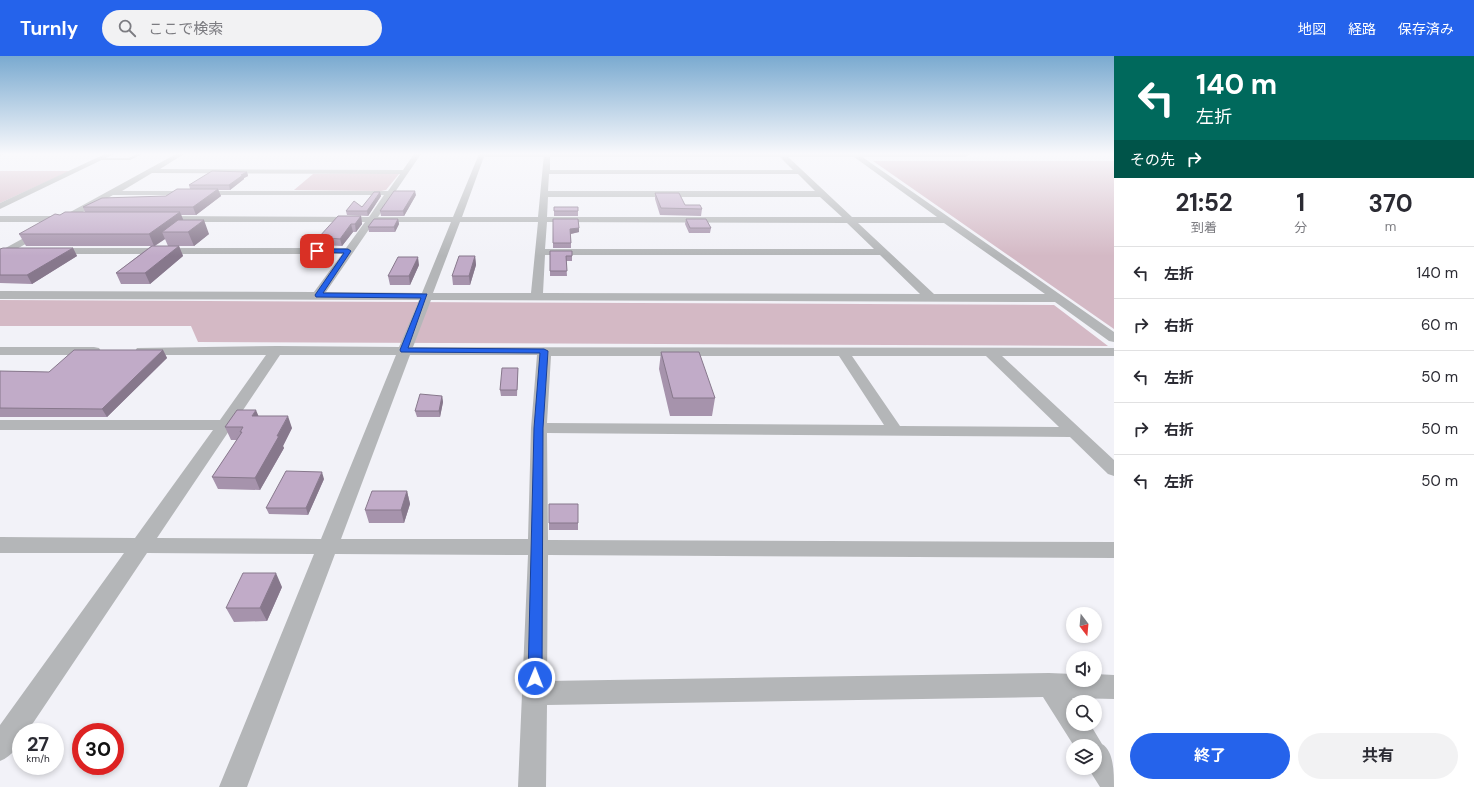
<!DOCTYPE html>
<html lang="ja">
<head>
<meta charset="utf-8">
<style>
  :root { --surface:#fff; --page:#f2f2f3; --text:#2b2b33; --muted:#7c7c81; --line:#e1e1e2; --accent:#2563eb }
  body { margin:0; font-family:"DM Sans","Noto Sans JP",sans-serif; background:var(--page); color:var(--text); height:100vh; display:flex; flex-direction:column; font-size:15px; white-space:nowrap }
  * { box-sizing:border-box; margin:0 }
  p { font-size:13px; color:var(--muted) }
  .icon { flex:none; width:22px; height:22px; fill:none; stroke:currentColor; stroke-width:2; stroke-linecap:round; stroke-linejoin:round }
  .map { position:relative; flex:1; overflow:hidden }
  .details { display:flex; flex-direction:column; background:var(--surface); width:360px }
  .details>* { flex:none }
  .top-card { background:#00695c; color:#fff; overflow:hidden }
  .needle { width:26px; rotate:164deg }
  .controls { position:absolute; left:1066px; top:551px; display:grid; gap:8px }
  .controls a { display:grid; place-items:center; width:36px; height:36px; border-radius:50%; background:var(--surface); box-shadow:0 2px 6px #0003; font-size:20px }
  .speed { position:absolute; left:12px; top:667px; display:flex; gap:8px; font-size:20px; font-weight:700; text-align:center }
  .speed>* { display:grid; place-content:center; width:52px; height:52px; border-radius:50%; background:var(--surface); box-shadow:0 2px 6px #0003; line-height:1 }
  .speed small { font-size:10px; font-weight:400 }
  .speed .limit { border:6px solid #d22; background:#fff; color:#111 }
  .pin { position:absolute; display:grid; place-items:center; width:34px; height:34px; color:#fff; margin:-17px; border-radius:8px; box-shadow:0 2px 6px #0006 }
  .me { position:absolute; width:44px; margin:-22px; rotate:1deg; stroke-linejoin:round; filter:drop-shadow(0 0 3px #0008) }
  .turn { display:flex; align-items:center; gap:14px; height:84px; padding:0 16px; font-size:18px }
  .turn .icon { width:52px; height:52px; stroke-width:2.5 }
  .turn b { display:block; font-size:28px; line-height:34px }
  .then { display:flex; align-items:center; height:38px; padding:0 16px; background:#0003; gap:8px; font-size:15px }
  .eta { display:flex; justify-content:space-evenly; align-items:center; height:68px; text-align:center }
  .eta b { font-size:24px; font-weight:700; line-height:28px }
  .cta { display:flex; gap:8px; margin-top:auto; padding:8px 16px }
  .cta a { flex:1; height:46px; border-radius:24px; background:var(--accent); color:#fff; font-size:16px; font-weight:700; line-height:46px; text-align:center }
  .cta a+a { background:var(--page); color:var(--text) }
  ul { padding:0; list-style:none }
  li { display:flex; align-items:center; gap:12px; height:52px; padding:0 16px; border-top:1px solid var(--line) }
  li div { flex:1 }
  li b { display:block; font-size:15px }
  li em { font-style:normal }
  header { display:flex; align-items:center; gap:24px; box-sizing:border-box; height:56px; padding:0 20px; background:var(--accent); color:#fff }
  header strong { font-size:19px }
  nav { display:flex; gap:22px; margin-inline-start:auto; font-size:14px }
  .search { width:280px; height:36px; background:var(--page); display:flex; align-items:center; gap:10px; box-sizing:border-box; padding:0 14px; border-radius:22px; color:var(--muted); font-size:15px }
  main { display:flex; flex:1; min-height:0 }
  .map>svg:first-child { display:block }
</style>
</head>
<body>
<header>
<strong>Turnly</strong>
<div class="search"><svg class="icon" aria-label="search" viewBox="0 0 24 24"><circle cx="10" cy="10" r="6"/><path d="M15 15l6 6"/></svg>ここで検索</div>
<nav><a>地図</a><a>経路</a><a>保存済み</a></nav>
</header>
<main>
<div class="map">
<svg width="1114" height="731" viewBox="0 0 1114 731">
  <rect width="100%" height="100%" fill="#f2f2f8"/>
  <!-- green -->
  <path fill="#d4b9c5" d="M 873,105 L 1114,105 L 1114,273 Z
    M 0,115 L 70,115 L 0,147 Z
    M 396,117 L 399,118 L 386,134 L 381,135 L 294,134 L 313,118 Z
    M 0,244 L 1054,249 L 1108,290 L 198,286 L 191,270 L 0,270 Z"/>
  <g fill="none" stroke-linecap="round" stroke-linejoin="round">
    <!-- service -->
    <path fill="#b4b6b8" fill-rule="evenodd" d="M 137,98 L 142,98 L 130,104 L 100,104 L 98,103 L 100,102 L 129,102 Z"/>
    <!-- minor -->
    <path fill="#b4b6b8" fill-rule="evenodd" d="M 0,98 L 4,98 L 0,100 Z
      M 105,98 L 114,98 L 0,153 L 0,147 Z
      M 176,98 L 184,98 L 160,113 L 403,114 L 414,98 L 421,98 L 378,161 L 453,161 L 479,98 L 485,98 L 462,161 L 538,161 L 544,98 L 550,98 L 550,114 L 793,114 L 778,99 L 785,98 L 852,161 L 937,161 L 850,98 L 858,98 L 1114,276 L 1114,286 L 1109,285 L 1055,246 L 431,244 L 413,291 L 1114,292 L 1114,300 L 1002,300 L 1114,404 L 1114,420 L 1108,418 L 1070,381 L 547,377 L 548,484 L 1114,486 L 1114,502 L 548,499 L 547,625 L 1049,617 L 1073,618 L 1073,624 L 1095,624 L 1095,618 L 1114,619 L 1114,643 L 1072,642 L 1075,646 L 1073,646 L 1073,668 L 1090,668 L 1102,688 C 1114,695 1114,717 1114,731 L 1100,731 L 1088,712 L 1095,712 L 1095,690 L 1074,690 L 1043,641 L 547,649 L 546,731 L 518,731 L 528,499 L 335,498 L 247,731 L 219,731 L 314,498 L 147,497 L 27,676 L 21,676 C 21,690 12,700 0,705 L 0,669 L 124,497 L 0,497 L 0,481 L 135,482 L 213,374 L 0,374 L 0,364 L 220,364 L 266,299 L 142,299 L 137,298 L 135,295 L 137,292 L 277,290 L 399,291 L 419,244 L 0,243 L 0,235 L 314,236 L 342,198 L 53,198 L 48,195 L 53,192 L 346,192 L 365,166 L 162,166 L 157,163 L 162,160 L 369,161 L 384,139 L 113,139 L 72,162 L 71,165 L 66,166 L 0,202 L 0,195 L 53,166 L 0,166 L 0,160 L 63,160 ZM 152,117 L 400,118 L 388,135 L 122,135 ZM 549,118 L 798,118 L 815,135 L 548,135 ZM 548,141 L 820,141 L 842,161 L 547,161 ZM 374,166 L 451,166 L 422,237 L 326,236 ZM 460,166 L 538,166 L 531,237 L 433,237 ZM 547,166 L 847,167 L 874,193 L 545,193 ZM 858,167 L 944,167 L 1045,238 L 934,238 ZM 545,199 L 880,199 L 920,238 L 543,237 ZM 280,299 L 396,299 L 321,483 L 157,482 ZM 410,299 L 537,299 L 531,372 L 528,483 L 341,483 ZM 551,300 L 839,300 L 884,369 L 547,367 ZM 852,300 L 986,300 L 1059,371 L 900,370 Z
      M 0,291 L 94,291 L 99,292 L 101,295 L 99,298 L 94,299 L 0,299 Z"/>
    <!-- tertiary -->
    <path fill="#b4b6b8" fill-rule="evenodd" d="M 481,98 L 970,98 L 965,101 L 486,101 Z"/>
  </g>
  <!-- wall -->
  <path fill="#a693ac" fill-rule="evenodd" d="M 247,116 L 248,120 L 244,122 L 244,123 L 230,134 L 218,134 L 221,140 L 196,159 L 181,159 L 183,164 L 209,178 L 194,190 L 179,190 L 183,200 L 150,228 L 121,228 L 116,217 L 151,190 L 26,190 L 19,178 L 60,159 L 85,156 L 83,151 L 166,140 L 190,133 L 189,129 ZM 165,183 L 168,190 L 155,190 Z
    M 655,137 L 685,149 L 702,153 L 701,160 L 660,159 L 655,143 Z
    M 416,139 L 404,160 L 381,160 L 380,155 Z
    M 381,140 L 368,160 L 347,159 L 346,155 L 362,151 Z
    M 554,151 L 578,151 L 578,160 L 554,160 Z
    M 361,160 L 362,168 L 356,176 L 353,176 L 342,190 L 321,189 L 319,181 Z
    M 398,163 L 399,168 L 395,176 L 369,176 L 368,171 Z
    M 553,163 L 579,172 L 579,176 L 571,178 L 571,192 L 553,192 Z
    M 686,163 L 711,172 L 710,177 L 689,177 L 685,168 Z
    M 73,192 L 77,200 L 32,228 L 0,227 L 0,193 Z
    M 550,195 L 572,200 L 572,205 L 566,205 L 567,220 L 550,220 Z
    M 475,200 L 476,209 L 470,229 L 453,229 L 452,220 Z
    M 419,209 L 410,229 L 390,229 L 388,220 Z
    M 163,294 L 167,302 L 107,361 L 0,361 L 0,315 L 49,316 Z
    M 661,296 L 715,342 L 712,360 L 670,360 L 659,313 Z
    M 518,312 L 517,340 L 501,340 L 500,334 Z
    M 442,340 L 443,346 L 440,361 L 417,361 L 415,355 Z
    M 259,360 L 292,372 L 283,390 L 284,392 L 260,434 L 218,433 L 212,421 L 237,384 L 231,384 L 225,371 Z
    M 324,423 L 308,459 L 269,458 L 266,452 Z
    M 407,435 L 410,448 L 404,467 L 369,467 L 365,454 Z
    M 549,448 L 578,467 L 578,474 L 549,474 Z
    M 282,531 L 267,565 L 234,566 L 226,552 Z"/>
  <!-- shaded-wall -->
  <path fill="#87788c" d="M 247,116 L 248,120 L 244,122 L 244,123 L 230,134 L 229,129 L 241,119 Z
    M 218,133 L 221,140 L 196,159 L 193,151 Z
    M 415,135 L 416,139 L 404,160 L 403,155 Z
    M 380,136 L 381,140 L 368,160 L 367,155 Z
    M 180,156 L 185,168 L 162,176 L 165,183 L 154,190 L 149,178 Z
    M 361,160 L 362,168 L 356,176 L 355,168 Z
    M 398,163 L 399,168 L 395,176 L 394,171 Z
    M 204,164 L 209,178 L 194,190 L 188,176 Z
    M 351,168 L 353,176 L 342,190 L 340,183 Z
    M 579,172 L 579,176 L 570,178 L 570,173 Z
    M 179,190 L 183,200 L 150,228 L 145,217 Z
    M 73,192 L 77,200 L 32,228 L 27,219 Z
    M 475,200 L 476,209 L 470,229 L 469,220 Z
    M 418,201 L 419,209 L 410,229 L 409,220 Z
    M 163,294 L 167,302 L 107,361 L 102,353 Z
    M 442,340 L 443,346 L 440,361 L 439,355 Z
    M 256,354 L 261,366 L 252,360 Z
    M 288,360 L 292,372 L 283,390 L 284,392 L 260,434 L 255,422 Z
    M 322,416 L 324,423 L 308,459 L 306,452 Z
    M 407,435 L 410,448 L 404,467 L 401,454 Z
    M 276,517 L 282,531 L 267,565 L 260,552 Z"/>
  <!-- building -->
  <path fill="#c1abc8" stroke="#87788c" d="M 212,115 L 247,116 L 241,119 L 243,119 L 229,129 L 189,129 Z
    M 177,133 L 218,133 L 193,151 L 83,151 L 102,142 L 166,140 Z
    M 394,135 L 415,135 L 403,155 L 380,155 Z
    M 374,136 L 380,136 L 367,155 L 346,155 L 354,145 L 362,151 Z
    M 655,137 L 679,137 L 685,149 L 700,149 L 702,153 L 661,152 Z
    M 554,151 L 578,151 L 578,155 L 554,155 Z
    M 65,156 L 180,156 L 149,178 L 19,178 L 55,158 L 60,159 Z
    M 338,160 L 361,160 L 355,168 L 351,168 L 340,183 L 319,181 Z
    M 374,163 L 398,163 L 394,171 L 368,171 Z
    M 553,163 L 578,163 L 579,172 L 570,173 L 571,187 L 553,187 Z
    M 686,163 L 706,163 L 711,172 L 690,172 Z
    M 178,164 L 204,164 L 188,176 L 162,176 Z
    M 152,190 L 179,190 L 145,217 L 116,217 Z
    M 3,192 L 73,192 L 27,219 L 0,219 L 0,193 Z
    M 550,195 L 572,195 L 572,200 L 566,200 L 567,215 L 550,215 Z
    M 459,200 L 475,200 L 469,220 L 452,220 Z
    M 398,201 L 418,201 L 409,220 L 388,220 Z
    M 74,294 L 163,294 L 102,353 L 0,352 L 0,315 L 49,316 Z
    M 661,296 L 699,296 L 715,342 L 673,342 Z
    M 502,312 L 518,312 L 517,334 L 500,334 Z
    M 420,338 L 442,340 L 439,355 L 415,355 Z
    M 237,354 L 256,354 L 252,360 L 288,360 L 277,380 L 279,380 L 255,422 L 212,421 L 242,376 L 240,376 L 243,371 L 225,371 Z
    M 286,415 L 322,416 L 306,452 L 266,452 Z
    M 372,435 L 407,435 L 401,454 L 365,454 Z
    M 549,448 L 578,448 L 578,467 L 549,467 Z
    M 243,517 L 276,517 L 260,552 L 226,552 Z"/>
  <!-- sky -->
  <linearGradient id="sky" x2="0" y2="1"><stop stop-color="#7aaad0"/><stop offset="0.49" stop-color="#f9f9fc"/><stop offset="1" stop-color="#f9f9fc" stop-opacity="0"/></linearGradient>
  <rect width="1114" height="200" fill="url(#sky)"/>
  <!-- route -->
  <path fill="#2563eb" stroke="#184099" d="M 317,193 L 348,193 L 351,195 L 323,237 L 427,238 L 408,292 L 544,293 L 548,295 L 543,372 L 542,622 L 540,627 L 535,629 L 530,627 L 528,622 L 534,372 L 540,297 L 401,296 L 400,294 L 421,242 L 316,241 L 315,239 L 344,197 L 315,196 L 314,195 Z"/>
</svg>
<div class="controls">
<a><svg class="needle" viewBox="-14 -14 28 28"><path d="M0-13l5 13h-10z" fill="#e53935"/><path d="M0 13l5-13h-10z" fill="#7c7c81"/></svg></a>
<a><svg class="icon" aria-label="sound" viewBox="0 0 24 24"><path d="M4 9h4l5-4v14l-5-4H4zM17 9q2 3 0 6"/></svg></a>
<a><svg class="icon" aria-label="search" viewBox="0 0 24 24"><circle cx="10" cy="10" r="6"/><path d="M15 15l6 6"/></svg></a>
<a><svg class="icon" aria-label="layers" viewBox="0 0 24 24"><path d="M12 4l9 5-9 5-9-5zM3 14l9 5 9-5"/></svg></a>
</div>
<div class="speed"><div>27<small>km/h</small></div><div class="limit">30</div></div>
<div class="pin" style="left:317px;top:195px;background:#d93025"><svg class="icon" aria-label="arrive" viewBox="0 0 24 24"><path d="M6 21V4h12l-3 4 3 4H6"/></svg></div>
<svg class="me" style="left:535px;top:622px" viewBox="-20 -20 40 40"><circle r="17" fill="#2563eb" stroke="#fff" stroke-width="3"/><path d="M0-11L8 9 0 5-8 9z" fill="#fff"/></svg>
</div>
<section class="details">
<div class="top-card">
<div class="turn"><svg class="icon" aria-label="left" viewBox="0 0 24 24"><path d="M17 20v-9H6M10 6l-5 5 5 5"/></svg><div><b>140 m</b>左折</div></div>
<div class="then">その先<svg class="icon" aria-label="right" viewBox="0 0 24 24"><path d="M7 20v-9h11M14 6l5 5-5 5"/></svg></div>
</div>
<div class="eta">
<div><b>21:52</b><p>到着</p></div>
<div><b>1</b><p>分</p></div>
<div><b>370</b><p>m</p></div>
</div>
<ul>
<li><svg class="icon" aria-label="left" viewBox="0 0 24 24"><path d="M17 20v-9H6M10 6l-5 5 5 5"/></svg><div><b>左折</b></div><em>140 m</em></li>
<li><svg class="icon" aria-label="right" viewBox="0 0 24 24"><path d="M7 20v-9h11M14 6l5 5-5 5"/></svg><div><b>右折</b></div><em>60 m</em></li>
<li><svg class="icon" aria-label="left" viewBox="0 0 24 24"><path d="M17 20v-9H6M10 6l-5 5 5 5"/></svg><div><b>左折</b></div><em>50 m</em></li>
<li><svg class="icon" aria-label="right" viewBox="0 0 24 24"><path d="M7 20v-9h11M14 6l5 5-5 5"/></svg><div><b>右折</b></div><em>50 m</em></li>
<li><svg class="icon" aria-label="left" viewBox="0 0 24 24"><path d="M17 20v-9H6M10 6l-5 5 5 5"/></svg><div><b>左折</b></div><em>50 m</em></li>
</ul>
<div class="cta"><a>終了</a><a>共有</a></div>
</section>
</main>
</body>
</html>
